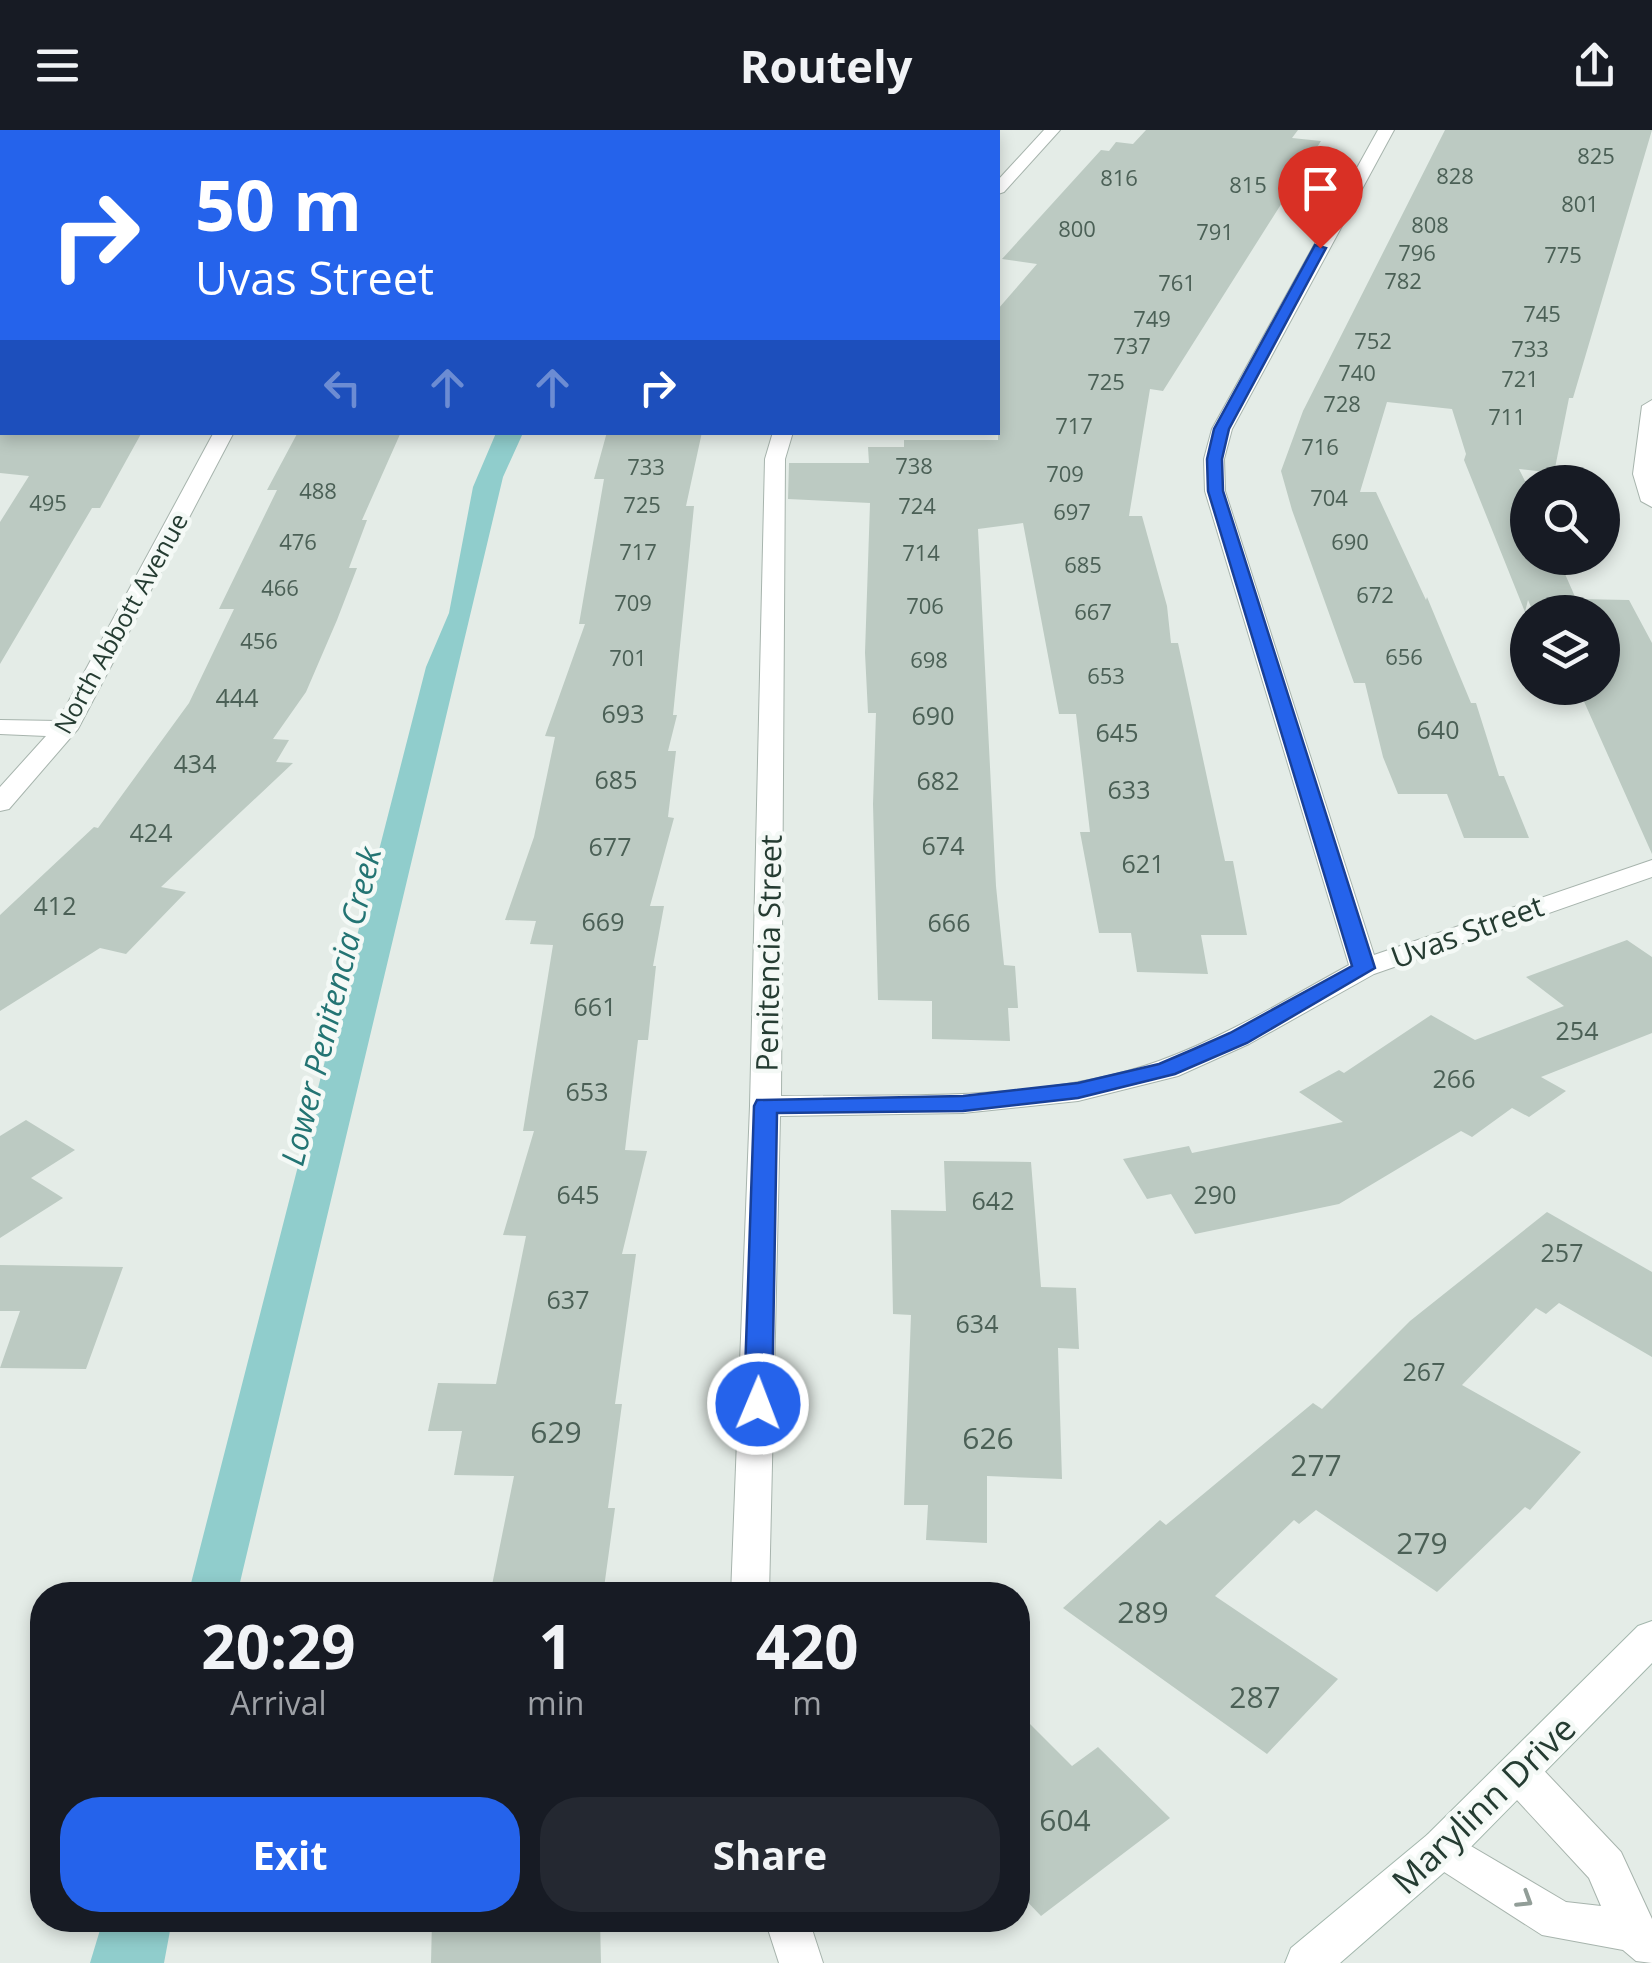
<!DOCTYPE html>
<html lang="en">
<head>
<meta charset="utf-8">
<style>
  :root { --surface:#171b24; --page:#242831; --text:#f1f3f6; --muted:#9ea1a6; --accent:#2563eb }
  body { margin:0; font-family:"Open Sans",sans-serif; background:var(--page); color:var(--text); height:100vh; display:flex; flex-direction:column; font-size:38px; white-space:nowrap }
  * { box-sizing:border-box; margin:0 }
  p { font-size:32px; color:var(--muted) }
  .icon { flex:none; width:55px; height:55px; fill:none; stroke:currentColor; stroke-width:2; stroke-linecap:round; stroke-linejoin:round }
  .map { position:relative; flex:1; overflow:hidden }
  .sheet { position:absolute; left:30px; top:1452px; width:1000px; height:350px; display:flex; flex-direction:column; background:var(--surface); border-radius:40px; box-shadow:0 5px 15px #0003 }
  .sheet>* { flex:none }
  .guide { position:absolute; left:0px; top:0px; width:1000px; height:305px; box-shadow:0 5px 15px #0003; background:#2563eb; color:#fff; overflow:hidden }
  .fabs { position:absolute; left:1510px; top:335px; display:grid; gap:20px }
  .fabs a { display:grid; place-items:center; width:110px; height:110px; border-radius:50%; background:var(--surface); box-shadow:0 5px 15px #0003; font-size:50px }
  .pin { position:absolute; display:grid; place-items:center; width:85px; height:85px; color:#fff; margin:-102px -42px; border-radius:50% 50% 50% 0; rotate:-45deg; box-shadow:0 0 10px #0007 }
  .pin .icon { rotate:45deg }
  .me { position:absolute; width:110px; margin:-55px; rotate:1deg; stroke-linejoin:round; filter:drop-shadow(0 0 8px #0008) }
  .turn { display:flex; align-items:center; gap:35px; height:210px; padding:0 30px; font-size:45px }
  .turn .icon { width:130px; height:130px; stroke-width:2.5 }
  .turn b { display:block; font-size:70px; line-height:85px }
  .lanes { display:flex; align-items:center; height:95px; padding:0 30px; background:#0003; justify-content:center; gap:50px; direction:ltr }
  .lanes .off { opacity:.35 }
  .eta { display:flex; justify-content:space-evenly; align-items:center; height:170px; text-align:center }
  .eta b { font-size:60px; font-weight:700; line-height:70px }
  .action { display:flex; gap:20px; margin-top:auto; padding:20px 30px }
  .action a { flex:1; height:115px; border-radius:40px; background:var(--accent); color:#fff; font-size:40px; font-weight:700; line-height:115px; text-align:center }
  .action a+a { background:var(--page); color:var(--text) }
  header { display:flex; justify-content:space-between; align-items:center; height:130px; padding:0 30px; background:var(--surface); font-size:45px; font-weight:700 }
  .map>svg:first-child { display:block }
</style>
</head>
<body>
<header><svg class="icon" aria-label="menu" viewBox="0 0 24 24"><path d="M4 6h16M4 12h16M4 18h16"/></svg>Routely<svg class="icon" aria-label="share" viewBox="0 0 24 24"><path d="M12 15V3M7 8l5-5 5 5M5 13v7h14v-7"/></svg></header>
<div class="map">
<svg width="1652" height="1833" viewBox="0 0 1652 1833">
  <rect width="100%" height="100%" fill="#e4ece7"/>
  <!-- water -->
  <path fill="#90cdcc" d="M 496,303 L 523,303 L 503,347 L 237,1465 L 188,1465 L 426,537 L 449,483 L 473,357 Z
    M 103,1790 L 172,1790 L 164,1833 L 90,1833 Z"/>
  <!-- building -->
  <path fill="#bccac2" d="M 1146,0 L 1298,0 L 1292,8 L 1321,11 L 1163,261 L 1150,259 L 1129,386 L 1142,386 L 1167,476 L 1171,513 L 1178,513 L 1225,731 L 1233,731 L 1247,805 L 1201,805 L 1208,844 L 1137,842 L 1131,803 L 1099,803 L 1080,702 L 1090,702 L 1076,584 L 1059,584 L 1023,393 L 978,399 L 996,756 L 1004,835 L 1015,836 L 1018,878 L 1008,878 L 1010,911 L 932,909 L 932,871 L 878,870 L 873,674 L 876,583 L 868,583 L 865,523 L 870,373 L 788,369 L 789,333 L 869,333 L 868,317 L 904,317 L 904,310 L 998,310 L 998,179 L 1037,134 L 1002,129 L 1101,20 L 1109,21 L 1116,12 L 1133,14 Z
    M 1445,0 L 1652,0 L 1573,268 L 1569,268 L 1554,343 L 1519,339 L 1528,357 L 1528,428 L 1558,428 L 1576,469 L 1629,470 L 1652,513 L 1652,724 L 1578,558 L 1602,558 L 1602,482 L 1533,482 L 1528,470 L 1525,482 L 1464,330 L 1466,324 L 1452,279 L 1387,272 L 1360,362 L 1376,362 L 1426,470 L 1427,467 L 1471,573 L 1476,573 L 1499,646 L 1504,646 L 1529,708 L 1464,708 L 1447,664 L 1398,664 L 1383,627 L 1365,553 L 1354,553 L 1292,380 L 1281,341 L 1303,281 Z
    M 0,302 L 142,302 L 100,378 L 92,378 L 0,534 L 0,392 L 29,346 L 0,343 Z
    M 298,302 L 401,302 L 362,390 L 367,390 L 349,438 L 357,438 L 337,490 L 306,562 L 273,609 L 289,610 L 276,632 L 293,633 L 161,757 L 186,762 L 126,824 L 100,818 L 0,881 L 0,785 L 94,697 L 98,698 L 189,573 L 234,479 L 219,479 L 277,360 L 267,360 Z
    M 607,302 L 702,302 L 686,376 L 694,376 L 673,585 L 677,585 L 668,621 L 676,621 L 668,687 L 674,688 L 650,776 L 664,776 L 653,836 L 656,836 L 648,910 L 638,910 L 625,1020 L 647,1021 L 622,1124 L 636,1124 L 615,1274 L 622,1274 L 608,1378 L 615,1378 L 603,1465 L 490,1465 L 514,1346 L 454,1345 L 462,1301 L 428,1301 L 438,1253 L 496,1254 L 526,1106 L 503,1105 L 534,1001 L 523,1001 L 553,815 L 530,814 L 536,791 L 505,790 L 534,707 L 555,607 L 545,606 L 585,494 L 579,494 L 604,349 L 594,349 Z
    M 1627,810 L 1652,827 L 1652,903 L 1541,947 L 1566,961 L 1529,987 L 1512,978 L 1472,1007 L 1461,1001 L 1339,1074 L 1195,1104 L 1171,1064 L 1147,1069 L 1123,1029 L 1189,1016 L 1192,1023 L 1343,992 L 1299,962 L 1339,940 L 1344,943 L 1431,885 L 1475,910 L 1564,876 L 1526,847 Z
    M 26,990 L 75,1020 L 31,1048 L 63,1068 L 0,1108 L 0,1006 Z
    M 944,1031 L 1031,1032 L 1041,1157 L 1076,1158 L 1079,1219 L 1058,1218 L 1062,1349 L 987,1346 L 987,1413 L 926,1410 L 928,1375 L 904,1375 L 911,1185 L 893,1184 L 891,1080 L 946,1081 Z
    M 1547,1082 L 1652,1142 L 1652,1227 L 1559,1173 L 1546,1184 L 1536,1178 L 1462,1255 L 1581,1322 L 1530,1380 L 1525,1377 L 1437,1462 L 1316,1380 L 1299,1394 L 1294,1390 L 1215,1466 L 1338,1549 L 1267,1624 L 1063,1478 L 1160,1390 L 1166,1395 L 1313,1273 L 1322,1279 L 1410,1191 Z
    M 0,1135 L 123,1137 L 86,1239 L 0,1238 L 20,1181 L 0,1181 Z
    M 1018,1582 L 1072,1636 L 1098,1617 L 1170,1688 L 1041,1786 L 1018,1762 Z
    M 432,1790 L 600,1790 L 601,1833 L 431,1833 Z"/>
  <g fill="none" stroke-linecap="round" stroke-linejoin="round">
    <!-- lane casing -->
    <g stroke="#a7b4ad" stroke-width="2">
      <path id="lane" d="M 1519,1625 L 1534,1630 L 1621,1722 L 1652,1789 L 1652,1833 L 1636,1831 L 1623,1820 L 1542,1805 L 1427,1731 L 1420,1718 L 1427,1705 L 1442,1699 L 1566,1772 L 1601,1776 L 1589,1748 L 1504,1656 L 1498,1643 L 1504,1630 Z"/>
    </g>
    <!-- street casing -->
    <g stroke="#a7b4ad" stroke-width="2">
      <path id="street" d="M 248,0 L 282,0 L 284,2 L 250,2 Z
        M 1044,0 L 1060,0 L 1004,62 L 998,64 L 998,50 Z
        M 1378,0 L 1394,0 L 1232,299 L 1224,329 L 1225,361 L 1374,825 L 1652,730 L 1652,747 L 1374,844 L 1249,914 L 1178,946 L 1078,971 L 963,983 L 780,986 L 769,1465 L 731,1465 L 750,976 L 765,329 L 773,302 L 793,302 L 785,329 L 781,966 C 902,964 1043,973 1159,931 C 1225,907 1287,869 1349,835 L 1205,361 L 1204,329 L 1212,299 Z
        M 0,83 L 2,84 L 2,94 L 0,93 Z
        M 0,236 L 2,237 L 2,249 L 0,248 Z
        M 1652,270 L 1652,377 L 1641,371 L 1633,344 L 1642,276 Z
        M 214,302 L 234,302 L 78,599 L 9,679 L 0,681 L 0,657 L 46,606 L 0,604 L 0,590 L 58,591 Z
        M 765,1790 L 809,1790 L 823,1833 L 779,1833 Z"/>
    </g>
    <!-- secondary casing -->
    <g stroke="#a3b7ad" stroke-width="2">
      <path id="secondary" d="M 1652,1491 L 1652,1533 L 1457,1731 L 1340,1833 L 1285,1833 L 1291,1818 L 1427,1705 L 1638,1496 Z"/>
    </g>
    <!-- lane -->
    <use href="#lane" fill="#fff" fill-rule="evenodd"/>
    <!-- street -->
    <use href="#street" fill="#fff" fill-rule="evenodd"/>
    <!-- secondary -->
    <use href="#secondary" fill="#fff" fill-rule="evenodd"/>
  </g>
  <!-- one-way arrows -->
  <defs><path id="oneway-chevron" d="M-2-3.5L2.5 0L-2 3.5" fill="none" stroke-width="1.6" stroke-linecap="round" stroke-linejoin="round" transform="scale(2.5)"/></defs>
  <use stroke="#929e98" href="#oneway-chevron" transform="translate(1525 1770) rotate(32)"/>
  <!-- route -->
  <path fill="#2563eb" stroke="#184099" stroke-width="2.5" d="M 1315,115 L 1326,118 L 1229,299 L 1222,329 L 1223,361 L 1375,838 L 1247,913 L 1175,944 L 1078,968 L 963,981 L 777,983 L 772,1274 L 768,1281 L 748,1281 L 744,1274 L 754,976 L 757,970 L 963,966 L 1078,953 L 1159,934 L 1194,919 L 1230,903 L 1352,836 L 1208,361 L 1207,329 L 1214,299 Z"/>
  <g text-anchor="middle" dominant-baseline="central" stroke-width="9" stroke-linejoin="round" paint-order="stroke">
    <!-- far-number labels -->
    <g font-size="22" fill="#4b6056">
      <text x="1596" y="25">825</text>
      <text x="1455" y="45">828</text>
      <text x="1119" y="47">816</text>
      <text x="1248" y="54">815</text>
      <text x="1580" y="73">801</text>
      <text x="1430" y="94">808</text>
      <text x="1077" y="98">800</text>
      <text x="1215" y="101">791</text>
      <text x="1417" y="122">796</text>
      <text x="1563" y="124">775</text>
      <text x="1403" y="150">782</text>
      <text x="1177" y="152">761</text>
      <text x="1542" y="183">745</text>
      <text x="1152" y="188">749</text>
      <text x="1373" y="210">752</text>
      <text x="1132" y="215">737</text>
      <text x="1530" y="218">733</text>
      <text x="1357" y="242">740</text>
      <text x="1520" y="248">721</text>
      <text x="1106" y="251">725</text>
      <text x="1342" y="273">728</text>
      <text x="1507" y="286">711</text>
      <text x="1074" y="295">717</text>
      <text x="1320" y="316">716</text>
      <text x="914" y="335">738</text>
      <text x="646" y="336">733</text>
      <text x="1065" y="343">709</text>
      <text x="318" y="360">488</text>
      <text x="1329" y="367">704</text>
      <text x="48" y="372">495</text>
      <text x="642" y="374">725</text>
      <text x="917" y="375">724</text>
      <text x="1072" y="381">697</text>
      <text x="298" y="411">476</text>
      <text x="1350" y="411">690</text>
      <text x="638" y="421">717</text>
      <text x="921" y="422">714</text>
      <text x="1083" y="434">685</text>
      <text x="280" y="457">466</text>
      <text x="1375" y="464">672</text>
      <text x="633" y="472">709</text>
      <text x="925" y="475">706</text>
      <text x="1093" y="481">667</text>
      <text x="259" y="510">456</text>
      <text x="1404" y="526">656</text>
      <text x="628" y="527">701</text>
      <text x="929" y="529">698</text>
      <text x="1106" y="545">653</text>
    </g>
    <!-- far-street labels -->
    <g font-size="25" fill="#253c32" stroke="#f4f9f6">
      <text transform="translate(120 493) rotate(-61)">North Abbott Avenue</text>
    </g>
    <!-- number labels -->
    <g font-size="25" fill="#4b6056">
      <text x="237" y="567">444</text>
      <text x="623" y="583">693</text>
      <text x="933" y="585">690</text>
      <text x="1438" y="599">640</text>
      <text x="1117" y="602">645</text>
      <text x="195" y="633">434</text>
      <text x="616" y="649">685</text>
      <text x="938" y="650">682</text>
      <text x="1129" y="659">633</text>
      <text x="151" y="702">424</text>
      <text x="943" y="715">674</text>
      <text x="610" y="716">677</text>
      <text x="1143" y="733">621</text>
      <text x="55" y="775">412</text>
      <text x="603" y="791">669</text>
      <text x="949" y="792">666</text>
      <text x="595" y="876">661</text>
      <text x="1577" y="900">254</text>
      <text x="1454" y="948">266</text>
      <text x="587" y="961">653</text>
      <text x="578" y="1064">645</text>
      <text x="1215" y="1064">290</text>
      <text x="993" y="1070">642</text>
      <text x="1562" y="1122">257</text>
      <text x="568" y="1169">637</text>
      <text x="977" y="1193">634</text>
      <text x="1424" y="1241">267</text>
    </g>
    <!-- street labels -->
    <g font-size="30" fill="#253c32" stroke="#f4f9f6">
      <text transform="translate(1467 801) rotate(-20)">Uvas Street</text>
      <text transform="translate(768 823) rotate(-89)">Penitencia Street</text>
    </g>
    <!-- near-number labels -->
    <g font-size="30" fill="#4b6056">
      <text x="556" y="1301">629</text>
      <text x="988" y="1307">626</text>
      <text x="1316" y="1334">277</text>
      <text x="1422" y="1412">279</text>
      <text x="1143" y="1481">289</text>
      <text x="1255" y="1566">287</text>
      <text x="1065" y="1689">604</text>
    </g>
    <!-- water labels -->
    <g font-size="32" font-style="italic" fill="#237473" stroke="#f4f9f6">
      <text transform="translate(330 876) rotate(-76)">Lower Penitencia Creek</text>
    </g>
    <!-- near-street labels -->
    <g font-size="35" fill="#253c32" stroke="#f4f9f6">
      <text transform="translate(1483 1674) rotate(-44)">Marylinn Drive</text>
    </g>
  </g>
</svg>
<div class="fabs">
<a><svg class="icon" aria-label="search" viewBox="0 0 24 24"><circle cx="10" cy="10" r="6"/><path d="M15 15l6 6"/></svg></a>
<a><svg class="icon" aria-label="layers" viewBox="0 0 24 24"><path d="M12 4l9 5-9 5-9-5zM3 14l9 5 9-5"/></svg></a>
</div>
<div class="pin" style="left:1320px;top:118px;background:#d93025"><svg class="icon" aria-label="arrive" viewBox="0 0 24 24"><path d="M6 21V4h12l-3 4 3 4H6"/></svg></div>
<svg class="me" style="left:758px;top:1274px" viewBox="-20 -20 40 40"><circle r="17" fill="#2563eb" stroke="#fff" stroke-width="3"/><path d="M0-11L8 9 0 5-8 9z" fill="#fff"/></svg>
<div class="guide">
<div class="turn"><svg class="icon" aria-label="right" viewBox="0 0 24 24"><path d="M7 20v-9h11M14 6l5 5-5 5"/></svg><div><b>50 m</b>Uvas Street</div></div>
<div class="lanes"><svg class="icon off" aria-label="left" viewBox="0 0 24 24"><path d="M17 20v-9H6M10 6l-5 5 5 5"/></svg><svg class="icon off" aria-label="ahead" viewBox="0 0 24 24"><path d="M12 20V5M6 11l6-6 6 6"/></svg><svg class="icon off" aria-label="ahead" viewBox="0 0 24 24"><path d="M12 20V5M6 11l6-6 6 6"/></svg><svg class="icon" aria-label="right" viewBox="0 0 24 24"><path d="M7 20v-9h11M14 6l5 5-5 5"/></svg></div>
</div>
<section class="sheet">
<div class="eta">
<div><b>20:29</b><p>Arrival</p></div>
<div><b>1</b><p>min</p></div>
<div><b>420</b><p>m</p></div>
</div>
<div class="action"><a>Exit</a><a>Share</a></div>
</section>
</div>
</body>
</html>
